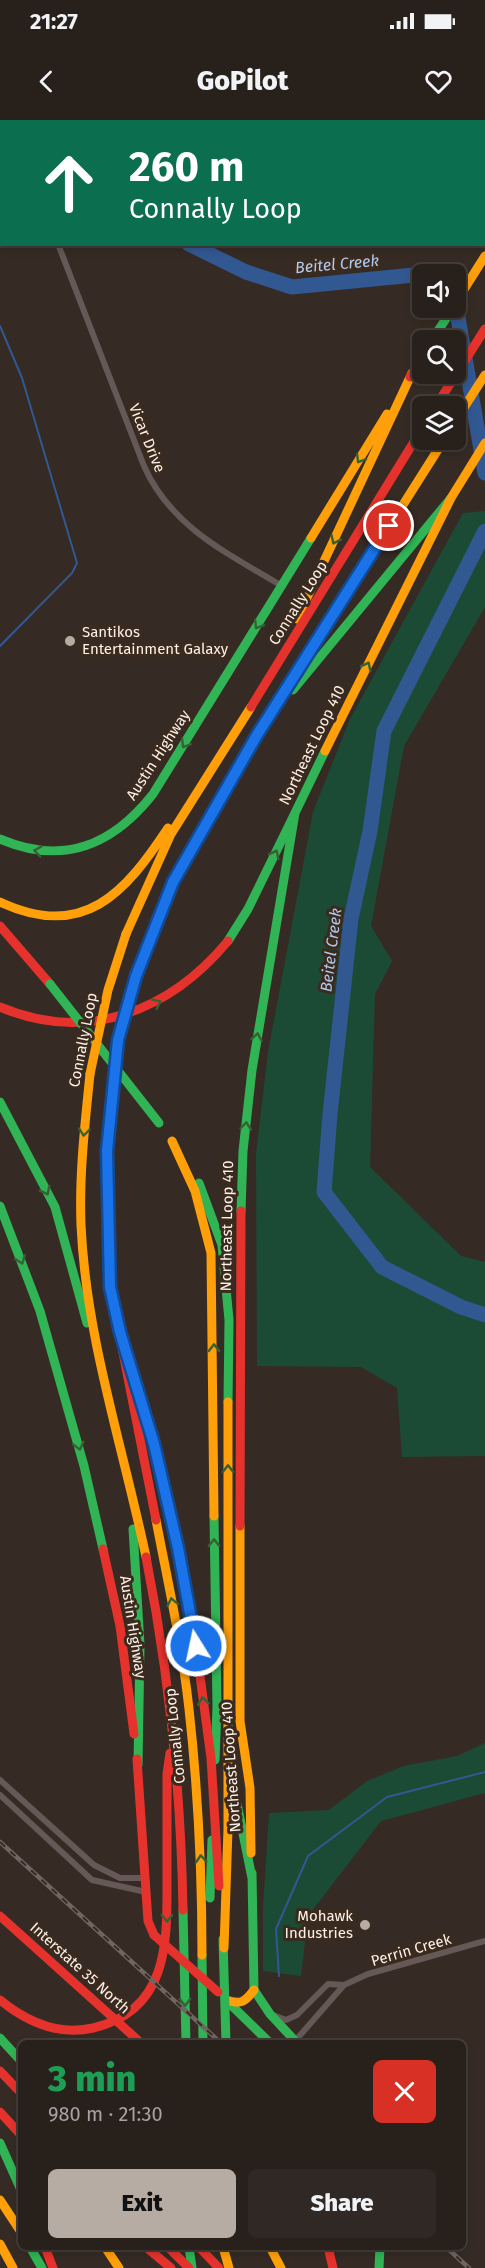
<!DOCTYPE html>
<html lang="en">
<head>
<meta charset="utf-8">
<style>
  :root { --surface:#28201b; --page:#302824; --text:#f1f3f6; --muted:#a5a3a3; --line:#443e3a; --accent:#b7aca4 }
  body { margin:0; font-family:"Fira Sans",sans-serif; background:var(--page); color:var(--text); height:100vh; display:flex; flex-direction:column; font-size:22px; white-space:nowrap }
  * { box-sizing:border-box; margin:0 }
  p { font-size:20px; color:var(--muted) }
  .icon { flex:none; width:33px; height:33px; fill:none; stroke:currentColor; stroke-width:2; stroke-linecap:round; stroke-linejoin:round }
  .map { position:relative; flex:1; overflow:hidden }
  .sheet { position:absolute; left:18px; top:1920px; width:448px; height:210px; display:flex; flex-direction:column; background:var(--surface); border-radius:9px; box-shadow:0 3px 9px #0003,0 0 0 2px var(--line) }
  .sheet>* { flex:none }
  .banner { position:absolute; left:0px; top:0px; width:486px; height:126px; box-shadow:0 3px 9px #0003,0 0 0 2px var(--line); background:#0b6e4f; color:#fff; overflow:hidden }
  .fabs { position:absolute; left:412px; top:144px; display:grid; gap:12px }
  .fabs a { display:grid; place-items:center; width:54px; height:54px; border-radius:9px; background:var(--surface); box-shadow:0 3px 9px #0003,0 0 0 2px var(--line); font-size:30px }
  .pin { position:absolute; display:grid; place-items:center; width:51px; height:51px; color:#fff; margin:-26px; border:3px solid #fff; border-radius:50%; box-shadow:0 2px 6px #0007 }
  .me { position:absolute; width:66px; margin:-33px; rotate:350deg; stroke-linejoin:round; filter:drop-shadow(0 0 4px #0008) }
  .turn { display:flex; align-items:center; gap:21px; height:126px; padding:0 30px; font-size:27px }
  .turn .icon { width:78px; height:78px; stroke-width:2.5 }
  .turn b { display:block; font-size:42px; line-height:51px }
  .round { display:grid; place-items:center; flex:none; width:63px; height:63px; border-radius:9px; background:var(--page) }
  .overview { display:flex; align-items:center; justify-content:space-between; height:102px; padding:0 30px }
  h1 { font-size:36px; font-weight:800; line-height:45px; color:#1e9e55 }
  .button { display:flex; gap:12px; margin-top:auto; padding:12px 30px }
  .button a { flex:1; height:69px; border-radius:9px; background:var(--accent); color:#111; font-size:24px; font-weight:800; line-height:69px; text-align:center }
  .button a+a { background:var(--page); color:var(--text) }
  .status { display:flex; justify-content:space-between; align-items:center; height:42px; padding:0 30px; background:var(--surface); direction:ltr }
  .status svg { height:16px; fill:currentColor }
  header { display:flex; justify-content:space-between; align-items:center; height:78px; padding:0 30px; background:var(--surface); font-size:27px; font-weight:800 }
  .map>svg:first-child { display:block }
</style>
</head>
<body>
<div class="status"><b>21:27</b><svg viewBox="0 0 49 12"><path d="M0 12V9h3v3zM5 12V6h3v6zM10 12V3h3v9zM15 12V0h3v12zM26 1h20v11H26zM47 4h2v5h-2z"/></svg></div>
<header><svg class="icon" aria-label="back" viewBox="0 0 24 24"><path d="M15 5l-7 7 7 7"/></svg>GoPilot<svg class="icon" aria-label="heart" viewBox="0 0 24 24"><path d="M12 20l-8-8c-3-5 5-10 8-4 3-6 11-1 8 4z"/></svg></header>
<div class="map">
<svg width="485" height="2148" viewBox="0 0 485 2148">
  <rect width="100%" height="100%" fill="#352b24"/>
  <!-- green -->
  <path fill="#1c4b35" d="M 485,391 L 485,487 L 404,626 L 371,806 L 392,841 L 375,874 L 370,1047 L 461,1136 L 485,1142 L 485,1336 L 402,1337 L 397,1268 L 361,1247 L 257,1246 L 256,1034 L 268,932 L 313,692 L 350,599 L 463,393 Z
    M 485,1623 L 485,1673 L 381,1701 L 308,1796 L 301,1856 L 263,1851 L 263,1787 L 269,1693 L 329,1690 L 367,1661 L 404,1646 L 457,1636 Z"/>
  <g fill="none" stroke-linecap="round" stroke-linejoin="round">
    <!-- stream -->
    <path stroke="#325892" stroke-width="2" d="M 0,206 L 22,258 L 77,443 L 72,453 L 0,526
      M 279,1856 L 276,1809 L 308,1736 L 387,1677 L 485,1652"/>
    <!-- river -->
    <path stroke="#325892" stroke-width="15" d="M 65,0 L 66,2
      M 189,124 L 246,152 L 292,167 L 424,154
      M 456,186 L 485,353
      M 485,411 L 384,611 L 370,711 L 351,799 L 330,994 L 324,1072 L 382,1147 L 461,1187 L 485,1195"/>
    <!-- street -->
    <path stroke="#655856" stroke-width="6" d="M 10,0 L 11,2
      M 58,124 L 144,346 C 171,407 227,433 282,466
      M 0,1660 L 94,1745 L 120,1758 L 145,1758
      M 0,1675 L 92,1760 L 146,1772
      M 273,1895 L 286,1900 L 297,1895 L 328,1864 L 344,1865
      M 295,1921 L 344,1865 L 368,1854 L 485,1821"/>
    <!-- fast -->
    <path stroke="#30b455" stroke-width="9" d="M 432,220 L 453,188
      M 293,570 L 451,378
      M 0,719 C 63,746 112,726 153,674 L 311,418
      M 228,821 L 248,789 L 295,693
      M 0,982 L 55,1087 L 87,1203
      M 199,1063 L 222,1125 L 229,1200 L 228,1282
      M 0,1086 L 40,1191 L 84,1346 L 103,1429
      M 241,1091 L 243,1031 L 252,950 L 295,693 L 325,631
      M 139,1274 L 154,1324 L 178,1428
      M 214,1396 L 217,1587 L 215,1640
      M 133,1409 L 140,1525 L 138,1645
      M 231,1654 L 252,1758
      M 252,1753 L 254,1870 L 270,1894 L 297,1923
      M 210,1778 L 212,1720
      M 183,1790 L 186,1923
      M 202,1835 L 203,1923
      M 226,1880 L 270,1923
      M 0,1918 L 21,1941
      M 0,2023 L 21,2070
      M 30,2127 L 42,2148
      M 189,2127 L 192,2148
      M 379,2148 L 380,2127"/>
    <!-- slow -->
    <path stroke="#ff9f0a" stroke-width="9" d="M 484,16 L 485,16
      M 456,182 L 485,136
      M 456,300 L 485,255
      M 401,388 L 444,320
      M 311,418 L 387,294
      M 297,499 L 412,253
      M 325,631 L 451,378 L 485,323
      M 0,782 C 84,821 125,773 168,708
      M 126,814 L 171,714 L 251,587
      M 90,954 C 85,1004 79,1054 81,1105 C 86,1218 123,1327 146,1437
      M 172,1021 L 195,1071 L 211,1133 L 214,1396
      M 156,1400 C 168,1463 182,1525 189,1589 C 198,1670 202,1753 202,1835
      M 240,1406 L 240,1601 L 250,1668 L 251,1733
      M 226,1880 C 241,1885 245,1882 254,1870
      M 0,2080 L 21,2112
      M 0,2124 L 13,2148
      M 105,2127 L 119,2148
      M 223,2127 L 229,2148
      M 270,2127 L 281,2148"/>
    <!-- jam -->
    <path stroke="#e5322d" stroke-width="9" d="M 379,0 L 385,2
      M 484,29 L 485,29
      M 410,257 L 423,236
      M 436,286 L 485,209
      M 251,587 L 423,307
      M 0,806 L 50,864
      M 149,821 C 212,667 312,528 401,388
      M 0,887 C 87,924 170,891 228,821
      M 114,957 L 107,1031 L 110,1167 L 156,1400
      M 240,1406 L 241,1091
      M 103,1429 L 120,1506 L 134,1614
      M 146,1437 C 169,1553 181,1672 183,1790
      M 137,1639 L 148,1801 L 154,1815
      M 0,1796 L 90,1877
      M 0,1880 C 27,1902 58,1916 93,1908 C 171,1890 167,1818 167,1755 C 167,1721 167,1688 167,1654 L 170,1633
      M 0,1951 L 21,1973
      M 0,1992 L 21,2015
      M 45,2127 L 53,2148
      M 146,2127 L 171,2148
      M 168,2127 L 189,2148
      M 328,2127 L 333,2148"/>
    <!-- rail casing -->
    <g stroke="#6f6562" stroke-width="4.5">
      <path id="rail" d="M 0,1722 L 221,1923
        M 446,2127 L 469,2148"/>
    </g>
    <!-- rail -->
    <use href="#rail" stroke="#3b2a1e" stroke-width="2" stroke-dasharray="7" stroke-linecap="butt"/>
    <!-- fast-bridge -->
    <path stroke="#30b455" stroke-width="9" d="M 50,864 L 159,1003
      M 115,950 L 124,900 L 149,821
      M 223,1819 L 226,1923"/>
    <!-- slow-bridge -->
    <path stroke="#ff9f0a" stroke-width="9" d="M 90,954 L 108,870 L 126,814
      M 224,1828 L 228,1709 L 228,1282"/>
    <!-- jam-bridge -->
    <path stroke="#e5322d" stroke-width="9" d="M 178,1428 L 196,1526 L 211,1638 L 219,1766
      M 154,1815 L 218,1872
      M 90,1877 L 141,1923
      M 199,2127 L 219,2148"/>
  </g>
  <!-- one-way arrows -->
  <defs><path id="oneway-chevron" d="M-2-3.5L2.5 0L-2 3.5" fill="none" stroke-width="1.6" stroke-linecap="round" stroke-linejoin="round" transform="scale(1.5)"/></defs>
  <g stroke="#376134">
    <use href="#oneway-chevron" transform="translate(360 339) rotate(121)"/>
    <use href="#oneway-chevron" transform="translate(335 420) rotate(115)"/>
    <use href="#oneway-chevron" transform="translate(258 505) rotate(121)"/>
    <use href="#oneway-chevron" transform="translate(367 546) rotate(-64)"/>
    <use href="#oneway-chevron" transform="translate(185 624) rotate(122)"/>
    <use href="#oneway-chevron" transform="translate(38 731) rotate(-172)"/>
    <use href="#oneway-chevron" transform="translate(275 734) rotate(-64)"/>
    <use href="#oneway-chevron" transform="translate(157 883) rotate(-26)"/>
    <use href="#oneway-chevron" transform="translate(257 917) rotate(-81)"/>
    <use href="#oneway-chevron" transform="translate(246 1006) rotate(-84)"/>
    <use href="#oneway-chevron" transform="translate(84 1012) rotate(96)"/>
    <use href="#oneway-chevron" transform="translate(46 1071) rotate(63)"/>
    <use href="#oneway-chevron" transform="translate(21 1140) rotate(69)"/>
    <use href="#oneway-chevron" transform="translate(214 1228) rotate(-90)"/>
    <use href="#oneway-chevron" transform="translate(79 1326) rotate(75)"/>
    <use href="#oneway-chevron" transform="translate(228 1349) rotate(-90)"/>
    <use href="#oneway-chevron" transform="translate(214 1423) rotate(-90)"/>
    <use href="#oneway-chevron" transform="translate(172 1482) rotate(-101)"/>
    <use href="#oneway-chevron" transform="translate(203 1581) rotate(-97)"/>
    <use href="#oneway-chevron" transform="translate(201 1739) rotate(-94)"/>
    <use href="#oneway-chevron" transform="translate(167 1798) rotate(90)"/>
    <use href="#oneway-chevron" transform="translate(185 1882) rotate(89)"/>
  </g>
  <g fill="none" stroke-linecap="round" stroke-linejoin="round">
    <!-- route casing -->
    <g stroke="#114b97" stroke-width="15">
      <path id="route" d="M 196,1526 L 178,1428 L 154,1324 L 120,1212 L 110,1167 L 107,1031 L 118,920 L 136,856 L 173,762 L 257,615 L 389,406"/>
    </g>
    <!-- route -->
    <use href="#route" stroke="#1a73e8" stroke-width="10"/>
  </g>
  <!-- markers -->
  <g fill="#b7aca4" stroke="#3b2a1e" stroke-width="2">
    <circle cx="70" cy="521" r="6"/>
    <circle cx="365" cy="1805" r="6"/>
  </g>
  <g text-anchor="middle" dominant-baseline="central" stroke-width="6" stroke-linejoin="round" paint-order="stroke">
    <!-- street labels -->
    <g font-size="15" fill="#fdf1e9" stroke="#3b2a1e">
      <text transform="translate(147 318) rotate(68)">Vicar Drive</text>
      <text transform="translate(298 483) rotate(-58)">Connally Loop</text>
      <text transform="translate(312 625) rotate(-64)">Northeast Loop 410</text>
      <text transform="translate(158 635) rotate(-57)">Austin Highway</text>
      <text transform="translate(83 920) rotate(-79)">Connally Loop</text>
      <text transform="translate(227 1106) rotate(-89)">Northeast Loop 410</text>
      <text transform="translate(133 1507) rotate(81)">Austin Highway</text>
      <text transform="translate(175 1616) rotate(-96)">Connally Loop</text>
      <text transform="translate(231 1647) rotate(-94)">Northeast Loop 410</text>
      <text transform="translate(411 1830) rotate(-16)">Perrin Creek</text>
      <text transform="translate(80 1848) rotate(42)">Interstate 35 North</text>
    </g>
    <!-- poi labels -->
    <g font-size="15" fill="#fdf1e9" stroke="#3b2a1e" text-anchor="start">
      <text x="82" y="512">Santikos<tspan x="82" dy="17">Entertainment Galaxy</tspan></text>
      <text x="353" y="1796" text-anchor="end">Mohawk<tspan x="353" dy="17">Industries</tspan></text>
    </g>
    <!-- water labels -->
    <g font-size="16" font-style="italic" fill="#b0c9ed" stroke="#3b2a1e">
      <text transform="translate(337 144) rotate(-5)">Beitel Creek</text>
      <text transform="translate(331 830) rotate(-83)">Beitel Creek</text>
    </g>
  </g>
</svg>
<div class="fabs">
<a><svg class="icon" aria-label="sound" viewBox="0 0 24 24"><path d="M4 9h4l5-4v14l-5-4H4zM17 9q2 3 0 6"/></svg></a>
<a><svg class="icon" aria-label="search" viewBox="0 0 24 24"><circle cx="10" cy="10" r="6"/><path d="M15 15l6 6"/></svg></a>
<a><svg class="icon" aria-label="layers" viewBox="0 0 24 24"><path d="M12 4l9 5-9 5-9-5zM3 14l9 5 9-5"/></svg></a>
</div>
<div class="pin" style="left:389px;top:406px;background:#d93025"><svg class="icon" aria-label="arrive" viewBox="0 0 24 24"><path d="M6 21V4h12l-3 4 3 4H6"/></svg></div>
<svg class="me" style="left:196px;top:1526px" viewBox="-20 -20 40 40"><circle r="17" fill="#1a73e8" stroke="#fff" stroke-width="3"/><path d="M0-11L8 9 0 5-8 9z" fill="#fff"/></svg>
<div class="banner">
<div class="turn"><svg class="icon" aria-label="ahead" viewBox="0 0 24 24"><path d="M12 20V5M6 11l6-6 6 6"/></svg><div><b>260 m</b>Connally Loop</div></div>
</div>
<section class="sheet">
<div class="overview"><div><h1>3 min</h1><p>980 m · 21:30</p></div><a class="round" style="background:#d93025;color:#fff"><svg class="icon" aria-label="close" viewBox="0 0 24 24"><path d="M6 6l12 12M18 6L6 18"/></svg></a></div>
<div class="button"><a>Exit</a><a>Share</a></div>
</section>
</div>
</body>
</html>
